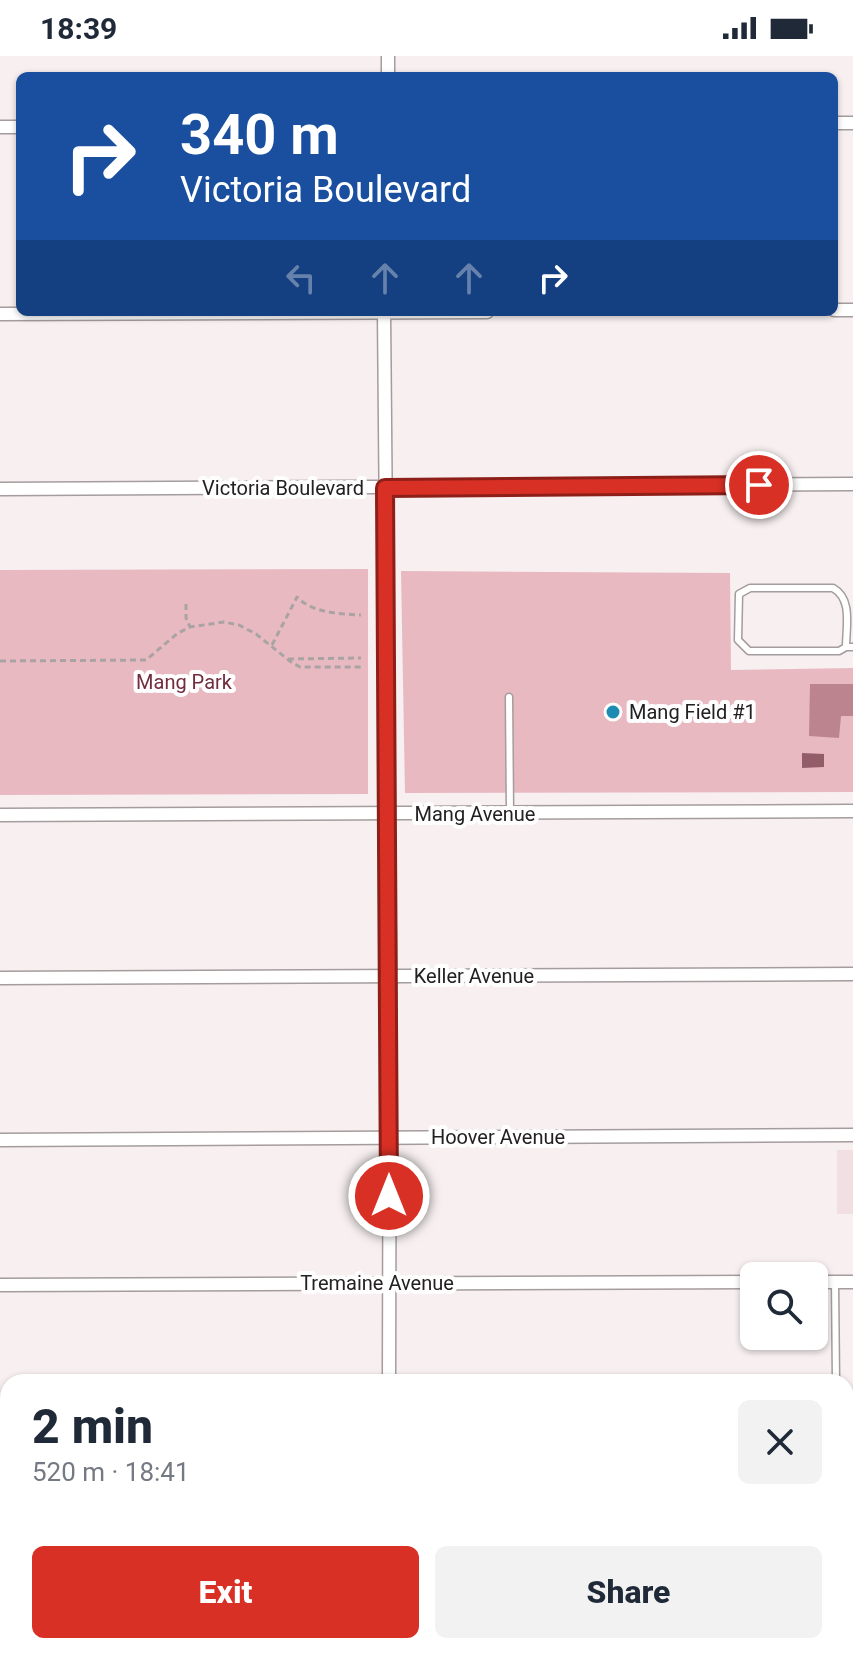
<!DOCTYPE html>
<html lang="en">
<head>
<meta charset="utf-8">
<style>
  :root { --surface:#fff; --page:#f2f2f3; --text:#1f2937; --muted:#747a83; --accent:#d93025 }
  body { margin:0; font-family:Roboto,sans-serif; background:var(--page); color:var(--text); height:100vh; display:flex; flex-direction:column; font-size:30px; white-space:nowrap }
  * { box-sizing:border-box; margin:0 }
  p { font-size:26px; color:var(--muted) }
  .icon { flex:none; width:44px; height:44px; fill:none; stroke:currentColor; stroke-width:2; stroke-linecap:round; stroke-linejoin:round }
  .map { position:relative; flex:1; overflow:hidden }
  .panel { position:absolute; left:0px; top:1318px; width:854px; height:280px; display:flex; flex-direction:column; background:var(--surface); border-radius:24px 24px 0 0; box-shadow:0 2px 6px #0004 }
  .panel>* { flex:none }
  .banner { position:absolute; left:16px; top:16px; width:822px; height:244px; border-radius:12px; box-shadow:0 2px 6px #0004; background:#1a4fa0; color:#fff; overflow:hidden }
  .buttons { position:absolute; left:740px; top:1206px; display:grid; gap:16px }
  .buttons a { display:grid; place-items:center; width:88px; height:88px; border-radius:12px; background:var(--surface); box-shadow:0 2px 6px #0004; font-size:40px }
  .pin { position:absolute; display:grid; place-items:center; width:68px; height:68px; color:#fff; margin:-34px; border:4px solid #fff; border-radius:50%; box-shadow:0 2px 8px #0007 }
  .me { position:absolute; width:88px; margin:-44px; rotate:0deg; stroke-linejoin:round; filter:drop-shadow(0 0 6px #0008) }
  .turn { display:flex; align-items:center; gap:28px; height:168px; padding:0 32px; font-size:36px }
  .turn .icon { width:104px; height:104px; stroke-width:2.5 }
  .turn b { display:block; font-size:56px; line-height:68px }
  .lanes { display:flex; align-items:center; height:76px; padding:0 32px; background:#0003; justify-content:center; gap:40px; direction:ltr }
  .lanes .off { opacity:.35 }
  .round { display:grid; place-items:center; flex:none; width:84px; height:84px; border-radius:12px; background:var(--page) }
  .overview { display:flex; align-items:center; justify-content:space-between; height:136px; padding:0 32px }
  h1 { font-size:48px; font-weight:800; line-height:60px }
  .button { display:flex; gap:16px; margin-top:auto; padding:16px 32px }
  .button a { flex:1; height:92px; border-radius:12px; background:var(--accent); color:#fff; font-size:32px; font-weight:800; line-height:92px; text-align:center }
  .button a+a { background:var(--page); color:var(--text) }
  .status { display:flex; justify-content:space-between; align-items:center; height:56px; padding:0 40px; background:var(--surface); direction:ltr }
  .status svg { height:22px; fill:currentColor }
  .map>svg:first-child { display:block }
</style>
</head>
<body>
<div class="status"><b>18:39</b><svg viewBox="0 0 49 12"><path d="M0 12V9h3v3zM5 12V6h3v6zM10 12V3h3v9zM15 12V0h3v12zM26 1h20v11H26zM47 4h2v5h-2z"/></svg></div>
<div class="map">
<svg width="853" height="1598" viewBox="0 0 853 1598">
  <rect width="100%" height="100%" fill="#f7eff0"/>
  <!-- built -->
  <path fill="#f1dfe2" d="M 837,1094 L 853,1094 L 853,1158 L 837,1158 Z
    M 846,1470 L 853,1470 L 853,1546 L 846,1546 Z
    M 144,1590 L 476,1590 L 476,1598 L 144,1598 Z
    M 502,1590 L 650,1590 L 650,1598 L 502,1598 Z
    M 667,1590 L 818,1590 L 818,1598 L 667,1598 Z"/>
  <!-- green -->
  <path fill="#e9b9c2" d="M 368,513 L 368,738 L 0,739 L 0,514 Z
    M 401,515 L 730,517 L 731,614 L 853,612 L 853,736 L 405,737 Z"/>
  <!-- water -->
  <path fill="#bc848f" d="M 810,628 L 853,628 L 853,660 L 841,660 L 839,682 L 809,680 Z"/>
  <!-- building -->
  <path fill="#925d69" d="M 802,697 L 824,698 L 824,711 L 802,712 Z"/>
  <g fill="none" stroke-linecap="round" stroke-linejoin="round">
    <!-- service casing -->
    <g stroke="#a49c9d" stroke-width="9">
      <path id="service" d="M 846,591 C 846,571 853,543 833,532 L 750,532 L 739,538 L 738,584 L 749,595 L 839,595 L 846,591 L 853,591
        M 509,641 L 510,757
        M 835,1226 L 836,1326
        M 846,1532 L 853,1532
        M 8,1598 L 8,1590
        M 279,1598 L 279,1590
        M 448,1598 L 448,1590"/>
    </g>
    <!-- minor casing -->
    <g stroke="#a49c9d" stroke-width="15">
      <path id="minor" d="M 388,20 L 388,0
        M 834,67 L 853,67
        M 0,71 L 20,71
        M 834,254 L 853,254
        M 384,256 L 390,920 L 389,1326
        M 0,258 L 487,256
        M 0,433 L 853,428
        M 0,759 L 853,755
        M 0,922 L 853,918
        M 0,1084 L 853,1079
        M 814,1226 L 853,1226
        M 0,1229 L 754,1226
        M 846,1388 L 853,1388
        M 0,1390 L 8,1390
        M 135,1598 L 135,1590
        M 488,1598 L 489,1590
        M 658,1598 L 658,1590
        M 833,1598 L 833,1590"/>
    </g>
    <!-- tertiary casing -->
    <g stroke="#a49c9d" stroke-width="17">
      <path id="tertiary" d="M 0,1555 L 8,1555
        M 846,1561 L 853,1561"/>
    </g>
    <!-- path -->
    <path stroke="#a9a3a4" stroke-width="3" stroke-dasharray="6 4" stroke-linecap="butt" d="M 186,548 L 186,562 L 190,571
      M 272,589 L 297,541 C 312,557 340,558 361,559
      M 288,603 L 361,602
      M 0,605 L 146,604 L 178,577 L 190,571 L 224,566 L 239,569 L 256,578 L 291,606 L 300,611 L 361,611
      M 846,1578 L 849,1578
      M 31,1598 L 31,1590
      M 547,1598 L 547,1590"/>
    <!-- service -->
    <use href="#service" stroke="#fff" stroke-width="6"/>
    <!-- minor -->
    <use href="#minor" stroke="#fff" stroke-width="12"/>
    <!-- tertiary -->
    <use href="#tertiary" stroke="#fff" stroke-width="14"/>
  </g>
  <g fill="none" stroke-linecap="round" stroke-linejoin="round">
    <!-- route casing -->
    <g stroke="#8d1f18" stroke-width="20">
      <path id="route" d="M 389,1140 L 385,432 L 759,429"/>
    </g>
    <!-- route -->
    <use href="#route" stroke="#d93025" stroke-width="14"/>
  </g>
  <!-- markers -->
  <circle fill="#1e8cb2" stroke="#fefefe" stroke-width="3" cx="613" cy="656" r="8"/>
  <g text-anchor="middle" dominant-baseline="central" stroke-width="8" stroke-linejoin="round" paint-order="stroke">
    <!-- street labels -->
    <g font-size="20" fill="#232021" stroke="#fefefe">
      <text x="283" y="432">Victoria Boulevard</text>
      <text x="475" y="758">Mang Avenue</text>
      <text x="474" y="920">Keller Avenue</text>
      <text x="498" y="1081">Hoover Avenue</text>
      <text x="377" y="1227">Tremaine Avenue</text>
    </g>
    <!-- park labels -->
    <g font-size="20" fill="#722c3f" stroke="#fefefe">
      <text x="184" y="626">Mang Park</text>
    </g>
    <!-- poi labels -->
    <g font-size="20" fill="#232021" stroke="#fefefe" text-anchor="start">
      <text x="629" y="656">Mang Field #1</text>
    </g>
  </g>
</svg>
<div class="buttons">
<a><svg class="icon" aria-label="search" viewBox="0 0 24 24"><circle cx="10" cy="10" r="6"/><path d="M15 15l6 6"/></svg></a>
</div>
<div class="pin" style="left:759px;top:429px;background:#d93025"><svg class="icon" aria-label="arrive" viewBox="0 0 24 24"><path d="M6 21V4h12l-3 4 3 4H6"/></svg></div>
<svg class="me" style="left:389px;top:1140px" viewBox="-20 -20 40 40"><circle r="17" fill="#d93025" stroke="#fff" stroke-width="3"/><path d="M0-11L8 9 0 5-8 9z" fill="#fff"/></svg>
<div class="banner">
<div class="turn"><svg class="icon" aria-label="right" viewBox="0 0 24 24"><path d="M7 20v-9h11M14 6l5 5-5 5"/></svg><div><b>340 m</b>Victoria Boulevard</div></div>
<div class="lanes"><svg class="icon off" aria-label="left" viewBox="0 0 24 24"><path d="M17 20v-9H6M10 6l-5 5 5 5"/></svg><svg class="icon off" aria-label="ahead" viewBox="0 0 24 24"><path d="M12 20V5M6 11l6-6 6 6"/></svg><svg class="icon off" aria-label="ahead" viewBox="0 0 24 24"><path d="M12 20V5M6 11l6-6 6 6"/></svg><svg class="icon" aria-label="right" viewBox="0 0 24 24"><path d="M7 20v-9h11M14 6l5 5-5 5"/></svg></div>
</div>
<section class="panel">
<div class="overview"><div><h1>2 min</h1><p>520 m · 18:41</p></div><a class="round"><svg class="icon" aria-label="close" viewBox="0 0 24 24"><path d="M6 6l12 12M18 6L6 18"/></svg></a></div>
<div class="button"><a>Exit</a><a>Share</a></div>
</section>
</div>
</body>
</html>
